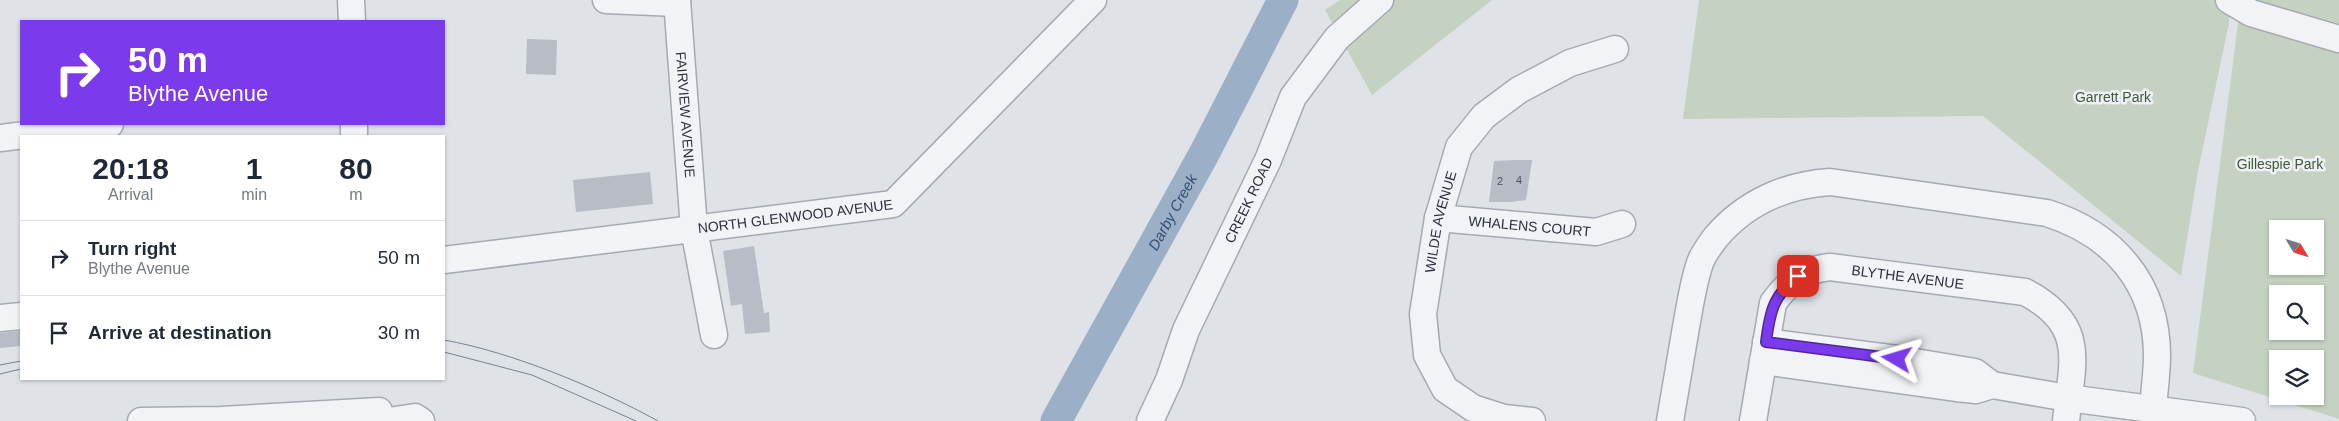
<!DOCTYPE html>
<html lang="en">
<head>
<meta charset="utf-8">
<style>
  :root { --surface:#fff; --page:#f2f2f3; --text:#1f2937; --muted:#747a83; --line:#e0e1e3 }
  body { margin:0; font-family:Helvetica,sans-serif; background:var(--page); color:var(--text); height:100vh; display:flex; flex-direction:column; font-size:19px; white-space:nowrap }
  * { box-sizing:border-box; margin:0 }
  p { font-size:16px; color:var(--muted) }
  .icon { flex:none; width:28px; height:28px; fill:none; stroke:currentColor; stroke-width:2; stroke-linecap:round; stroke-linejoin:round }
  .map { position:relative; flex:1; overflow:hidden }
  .sheet { position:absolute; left:20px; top:135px; width:425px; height:245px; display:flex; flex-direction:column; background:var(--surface); border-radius:0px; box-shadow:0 1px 4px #0004 }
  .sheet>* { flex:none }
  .top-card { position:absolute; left:20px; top:20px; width:425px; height:105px; border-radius:0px; box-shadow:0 1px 4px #0004; background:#7c3aed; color:#fff; overflow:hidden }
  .needle { width:32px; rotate:128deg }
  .tools { position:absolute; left:2269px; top:220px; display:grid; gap:10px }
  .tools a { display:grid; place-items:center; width:55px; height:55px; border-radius:0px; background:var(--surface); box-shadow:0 1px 4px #0004; font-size:25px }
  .pin { position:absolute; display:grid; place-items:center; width:42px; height:42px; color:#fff; margin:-21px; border-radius:10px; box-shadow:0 2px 8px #0006 }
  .me { position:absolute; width:55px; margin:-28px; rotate:277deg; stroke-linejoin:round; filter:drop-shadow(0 0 4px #0008) }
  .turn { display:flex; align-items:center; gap:18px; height:105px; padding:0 25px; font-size:22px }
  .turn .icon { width:65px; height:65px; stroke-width:2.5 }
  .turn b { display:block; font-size:35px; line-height:42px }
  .eta { display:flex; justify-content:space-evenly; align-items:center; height:85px; text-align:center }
  .eta b { font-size:30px; font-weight:600; line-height:35px }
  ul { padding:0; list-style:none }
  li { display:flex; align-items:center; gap:15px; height:75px; padding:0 25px; border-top:1px solid var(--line) }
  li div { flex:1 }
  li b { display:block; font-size:19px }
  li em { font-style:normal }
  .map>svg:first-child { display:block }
</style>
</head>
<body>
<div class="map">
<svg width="2339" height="421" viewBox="0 0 2339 421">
  <rect width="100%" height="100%" fill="#dfe3e8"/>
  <!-- green -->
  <path fill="#c5d2c1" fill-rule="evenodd" d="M 1340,0 L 1492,0 L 1372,95 L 1325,10 Z
    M 1699,0 L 2229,0 L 2229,23 L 2198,171 L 2181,276 L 1983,116 L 1683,119 Z
    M 2241,0 L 2339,0 L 2339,419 L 2193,373 ZM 2278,229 L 2315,229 L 2315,266 L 2278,266 ZM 2278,294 L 2315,294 L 2315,331 L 2278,331 ZM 2278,359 L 2315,359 L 2315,396 L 2278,396 Z"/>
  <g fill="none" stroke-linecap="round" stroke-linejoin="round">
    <!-- river -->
    <path stroke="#9bb0c7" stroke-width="31" id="s1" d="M 1056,421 L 1204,154 L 1283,0"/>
  </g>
  <!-- building -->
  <path fill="#b7bcc5" d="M 527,39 L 557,40 L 556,75 L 526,74 Z
    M 1514,160 L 1532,160 L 1526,200 L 1511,202 L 1489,202 L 1494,161 Z
    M 650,172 L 653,204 L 576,212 L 573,180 Z
    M 754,246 L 764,313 L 769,312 L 770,332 L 745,334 L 742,304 L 731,306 L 723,251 Z
    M 21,331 L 21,346 L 0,348 L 0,333 Z"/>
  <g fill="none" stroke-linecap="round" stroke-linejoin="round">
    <!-- minor casing -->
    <g stroke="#a5aab2" stroke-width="29">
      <g id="minor">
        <path d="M 351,0 L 352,21"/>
        <path d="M 606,0 L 677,3"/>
        <path id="s2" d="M 677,0 L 694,229 L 714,335"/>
        <path d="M 2229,0 L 2251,13 L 2339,39"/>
        <path d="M 354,136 L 354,124"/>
        <path d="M 0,138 L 110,124"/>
        <path id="s3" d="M 1438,218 L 1596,232 L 1622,224"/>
        <path id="s4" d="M 444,260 L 893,204 L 1093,0"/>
        <path d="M 0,318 L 21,316"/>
        <path d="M 1766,342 L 1897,359 L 1975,372 L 1992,385 L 2068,398 L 2242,421"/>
        <path d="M 1763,361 L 1956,388 L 1976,390 L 1992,385"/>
        <path d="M 141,421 L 221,420 L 379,411 L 378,421"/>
        <path d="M 389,421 L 415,417 L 421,421"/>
        <path id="s5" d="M 1150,421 L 1169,380 L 1186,330 L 1268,160 L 1293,97 L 1337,38 L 1380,0"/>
        <path id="s6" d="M 1532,421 L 1504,418 L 1473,408 L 1445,389 L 1427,355 L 1423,314 L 1438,218 L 1459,147 L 1484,116 L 1519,90 L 1570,63 L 1615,49"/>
        <path d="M 1670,421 C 1675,390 1681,358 1686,327 C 1690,306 1693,283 1700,263 C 1703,254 1710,245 1716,237 C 1745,203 1785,185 1830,182 L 2047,213 C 2114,234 2157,284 2157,356 C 2157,374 2154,392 2153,409"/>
        <path id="s7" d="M 1753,421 L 1773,303 C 1789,281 1802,270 1830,267 L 2025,292 C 2088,325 2072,362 2066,421"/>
      </g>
    </g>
    <!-- minor -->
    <use href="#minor" stroke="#f2f3f6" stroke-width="26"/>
    <!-- tram -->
    <path stroke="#798291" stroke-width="1" d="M 444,340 C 512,352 598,388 658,421
      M 444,352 L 532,375 L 636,421
      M 0,365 L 21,361
      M 0,374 L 21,369"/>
  </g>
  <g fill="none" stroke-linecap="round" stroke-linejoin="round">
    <!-- route casing -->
    <g stroke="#51269a" stroke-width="12">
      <path id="route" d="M 1798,276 C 1773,296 1770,311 1766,342 L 1897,359"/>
    </g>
    <!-- route -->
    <use href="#route" stroke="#7c3aed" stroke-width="9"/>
  </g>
  <g text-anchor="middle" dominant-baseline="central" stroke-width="5" stroke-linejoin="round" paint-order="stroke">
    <!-- number labels -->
    <g font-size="11" fill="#4c5360">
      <text x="1519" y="180">4</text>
      <text x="1500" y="181">2</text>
    </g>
    <!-- park labels -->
    <g font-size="14" fill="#3c5a36" stroke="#eff1f6">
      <text x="2113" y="97">Garrett Park</text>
      <text x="2280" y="164">Gillespie Park</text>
    </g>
    <!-- street labels -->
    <g font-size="14" fill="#29303f" stroke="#eff1f6">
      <text stroke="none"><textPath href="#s2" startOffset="115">FAIRVIEW AVENUE</textPath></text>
      <text stroke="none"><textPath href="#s5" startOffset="242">CREEK ROAD</textPath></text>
      <text stroke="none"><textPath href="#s4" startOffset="354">NORTH GLENWOOD AVENUE</textPath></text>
      <text stroke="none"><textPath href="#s6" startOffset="268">WILDE AVENUE</textPath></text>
      <text stroke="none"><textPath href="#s3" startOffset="92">WHALENS COURT</textPath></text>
      <text stroke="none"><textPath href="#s7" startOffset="268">BLYTHE AVENUE</textPath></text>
    </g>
    <!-- water labels -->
    <g font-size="15" font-style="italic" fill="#344e71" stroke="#eff1f6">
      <text stroke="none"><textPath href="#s1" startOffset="239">Darby Creek</textPath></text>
    </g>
  </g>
</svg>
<div class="tools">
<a><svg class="needle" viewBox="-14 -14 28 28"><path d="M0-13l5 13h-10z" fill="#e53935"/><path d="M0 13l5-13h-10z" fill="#747a83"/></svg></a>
<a><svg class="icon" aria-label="search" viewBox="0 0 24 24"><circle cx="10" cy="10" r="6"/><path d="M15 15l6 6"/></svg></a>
<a><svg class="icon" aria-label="layers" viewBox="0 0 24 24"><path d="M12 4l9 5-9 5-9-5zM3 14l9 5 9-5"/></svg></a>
</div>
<div class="pin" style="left:1798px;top:276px;background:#d93025"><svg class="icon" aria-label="arrive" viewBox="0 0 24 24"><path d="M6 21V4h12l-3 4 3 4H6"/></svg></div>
<svg class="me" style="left:1897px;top:359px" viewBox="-20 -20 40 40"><path d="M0-17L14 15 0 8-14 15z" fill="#7c3aed" stroke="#fff" stroke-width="4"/></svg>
<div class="top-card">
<div class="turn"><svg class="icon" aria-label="right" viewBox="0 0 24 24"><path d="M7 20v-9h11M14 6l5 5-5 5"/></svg><div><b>50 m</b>Blythe Avenue</div></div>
</div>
<section class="sheet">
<div class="eta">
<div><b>20:18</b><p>Arrival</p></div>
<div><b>1</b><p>min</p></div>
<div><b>80</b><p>m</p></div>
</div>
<ul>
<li><svg class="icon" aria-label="right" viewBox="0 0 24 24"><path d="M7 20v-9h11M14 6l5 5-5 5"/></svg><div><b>Turn right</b><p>Blythe Avenue</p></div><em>50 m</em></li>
<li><svg class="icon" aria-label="arrive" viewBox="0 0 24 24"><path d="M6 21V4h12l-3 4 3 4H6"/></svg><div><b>Arrive at destination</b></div><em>30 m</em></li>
</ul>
</section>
</div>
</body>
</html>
